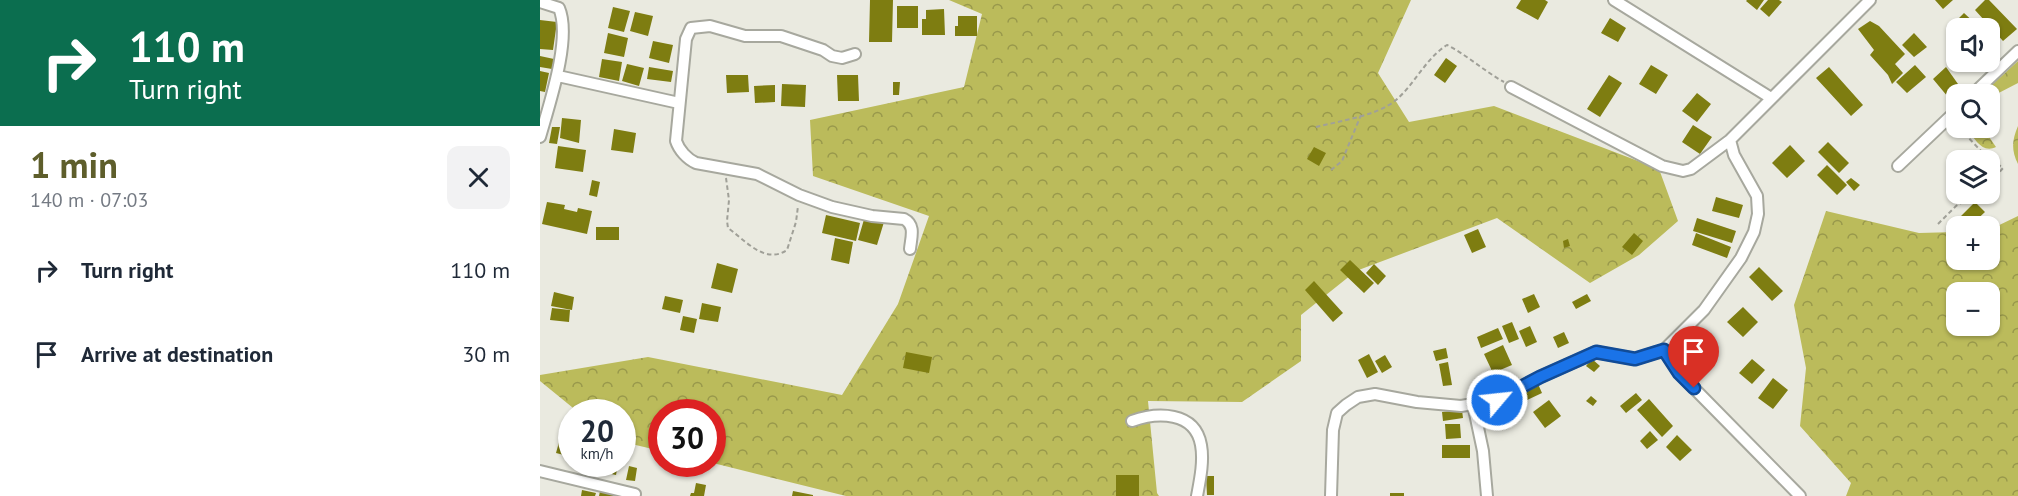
<!DOCTYPE html>
<html lang="en">
<head>
<meta charset="utf-8">
<style>
  :root { --surface:#fff; --page:#f2f2f3; --text:#1f2937; --muted:#747a83; --accent:#5e5e2b }
  body { margin:0; font-family:"PT Sans",sans-serif; background:var(--page); color:var(--text); height:100vh; display:flex; flex-direction:column; font-size:22px; white-space:nowrap }
  * { box-sizing:border-box; margin:0 }
  p { font-size:20px; color:var(--muted) }
  .icon { flex:none; width:33px; height:33px; fill:none; stroke:currentColor; stroke-width:2; stroke-linecap:round; stroke-linejoin:round }
  .map { position:relative; flex:1; overflow:hidden }
  .side { display:flex; flex-direction:column; background:var(--surface); width:540px }
  .side>* { flex:none }
  .banner { background:#0b6e4f; color:#fff; overflow:hidden }
  .buttons { position:absolute; left:1406px; top:18px; display:grid; gap:12px }
  .buttons a { display:grid; place-items:center; width:54px; height:54px; border-radius:12px; background:var(--surface); box-shadow:0 2px 4px #0004; font-size:30px }
  .speed { position:absolute; left:18px; top:399px; display:flex; gap:12px; font-size:30px; font-weight:700; text-align:center }
  .speed>* { display:grid; place-content:center; width:78px; height:78px; border-radius:50%; background:var(--surface); box-shadow:0 2px 4px #0004; line-height:1 }
  .speed small { font-size:15px; font-weight:400 }
  .speed .limit { border:9px solid #d22; background:#fff; color:#111 }
  .pin { position:absolute; display:grid; place-items:center; width:51px; height:51px; color:#fff; margin:-62px -26px; border-radius:50% 50% 50% 0; rotate:-45deg; box-shadow:0 0 6px #0007 }
  .pin .icon { rotate:45deg }
  .me { position:absolute; width:66px; margin:-33px; rotate:62deg; stroke-linejoin:round; filter:drop-shadow(0 0 4px #0008) }
  .turn { display:flex; align-items:center; gap:21px; height:126px; padding:0 30px; font-size:27px }
  .turn .icon { width:78px; height:78px; stroke-width:2.5 }
  .turn b { display:block; font-size:42px; line-height:51px }
  .round { display:grid; place-items:center; flex:none; width:63px; height:63px; border-radius:12px; background:var(--page) }
  .headline { display:flex; align-items:center; justify-content:space-between; height:102px; padding:0 30px }
  h1 { font-size:36px; font-weight:600; line-height:45px; color:var(--accent) }
  ul { padding:0; list-style:none }
  li { display:flex; align-items:center; gap:18px; height:84px; padding:0 30px }
  li div { flex:1 }
  li b { display:block; font-size:22px }
  li em { font-style:normal }
  main { display:flex; flex:1; min-height:0 }
  .map>svg:first-child { display:block }
</style>
</head>
<body>
<main>
<section class="side">
<div class="banner">
<div class="turn"><svg class="icon" aria-label="right" viewBox="0 0 24 24"><path d="M7 20v-9h11M14 6l5 5-5 5"/></svg><div><b>110 m</b>Turn right</div></div>
</div>
<div class="headline"><div><h1>1 min</h1><p>140 m · 07:03</p></div><a class="round"><svg class="icon" aria-label="close" viewBox="0 0 24 24"><path d="M6 6l12 12M18 6L6 18"/></svg></a></div>
<ul>
<li><svg class="icon" aria-label="right" viewBox="0 0 24 24"><path d="M7 20v-9h11M14 6l5 5-5 5"/></svg><div><b>Turn right</b></div><em>110 m</em></li>
<li><svg class="icon" aria-label="arrive" viewBox="0 0 24 24"><path d="M6 21V4h12l-3 4 3 4H6"/></svg><div><b>Arrive at destination</b></div><em>30 m</em></li>
</ul>
</section>
<div class="map">
<svg width="1478" height="496" viewBox="0 0 1478 496">
  <defs>
    <pattern id="forest-crowns" width="20" height="18" patternUnits="userSpaceOnUse" patternTransform="scale(1.5)"><rect width="20" height="18" fill="#bbbb5b"/><path d="M2 6a3 3 0 1 1 6 0M12 15a3 3 0 1 1 6 0" fill="none" stroke="#98984b"/></pattern>
  </defs>
  <rect width="100%" height="100%" fill="#eaeae0"/>
  <!-- forest -->
  <path fill="url(#forest-crowns)" fill-rule="evenodd" d="M 409,0 L 871,0 L 838,73 L 869,122 L 954,106 L 1119,169 L 1138,221 L 1099,255 L 1050,283 L 957,218 L 816,271 L 761,315 L 761,361 L 702,402 L 608,401 L 617,493 L 619,496 L 306,496 L 173,463 L 172,412 L 122,412 L 121,451 L 83,442 L 82,412 L 38,412 L 0,381 L 0,375 L 108,357 L 302,395 L 358,304 L 389,216 L 273,176 L 270,120 L 424,87 L 442,14 Z
    M 1478,61 L 1478,83 L 1449,98 L 1449,94 L 1442,94 Z
    M 1478,126 L 1478,164 C 1471,150 1472,140 1478,126 Z
    M 1427,128 L 1443,128 L 1456,147 C 1442,154 1434,138 1427,128 Z
    M 1286,211 L 1379,233 L 1416,232 L 1416,260 L 1449,260 L 1449,230 L 1478,216 L 1478,496 L 1306,496 L 1311,483 L 1260,426 L 1266,368 L 1254,305 ZM 1449,292 L 1449,326 L 1416,326 L 1416,292 Z"/>
  <!-- building -->
  <path fill="#7e7d11" d="M 330,0 L 353,0 L 352,42 L 329,42 Z
    M 981,0 L 1005,0 L 1008,2 L 998,20 L 976,8 Z
    M 1207,0 L 1224,0 L 1217,10 L 1206,1 Z
    M 1228,0 L 1239,0 L 1242,2 L 1229,17 L 1220,9 Z
    M 1395,0 L 1413,0 L 1403,9 Z
    M 1445,0 L 1449,0 L 1477,29 L 1463,41 L 1435,10 Z
    M 357,6 L 378,6 L 378,28 L 357,28 Z
    M 73,7 L 90,11 L 84,32 L 68,28 Z
    M 404,9 L 405,35 L 382,35 L 382,19 L 386,19 L 386,10 Z
    M 95,12 L 113,16 L 108,36 L 90,31 Z
    M 1424,13 L 1439,27 L 1438,28 L 1416,28 L 1412,25 Z
    M 418,16 L 437,16 L 437,36 L 415,36 L 415,26 L 418,26 Z
    M 1070,18 L 1086,28 L 1078,42 L 1061,33 Z
    M 0,20 L 17,22 L 13,50 L 0,49 Z
    M 1330,21 L 1339,26 L 1365,54 L 1355,64 L 1363,73 L 1352,84 L 1348,75 L 1330,55 L 1334,50 L 1318,29 Z
    M 68,33 L 88,38 L 84,57 L 64,53 Z
    M 1374,33 L 1387,47 L 1374,57 L 1362,45 Z
    M 113,41 L 133,45 L 129,63 L 109,58 Z
    M 0,56 L 14,59 L 12,69 L 0,67 Z
    M 906,58 L 917,66 L 905,83 L 894,75 Z
    M 62,59 L 82,62 L 79,81 L 59,77 Z
    M 87,64 L 104,68 L 99,86 L 82,81 Z
    M 1111,65 L 1128,75 L 1116,94 L 1099,84 Z
    M 1375,65 L 1386,77 L 1367,93 L 1356,82 Z
    M 109,67 L 133,71 L 131,82 L 107,79 Z
    M 1289,67 L 1323,105 L 1311,116 L 1276,78 Z
    M 1406,67 L 1418,84 L 1408,97 L 1393,79 Z
    M 0,71 L 9,73 L 5,92 L 0,91 Z
    M 186,75 L 208,75 L 209,92 L 187,93 Z
    M 297,75 L 318,75 L 319,101 L 298,101 Z
    M 1069,75 L 1082,83 L 1060,117 L 1047,109 Z
    M 353,82 L 360,82 L 359,95 L 353,95 Z
    M 242,84 L 266,85 L 265,107 L 241,106 Z
    M 235,85 L 235,102 L 215,103 L 214,86 Z
    M 1157,93 L 1171,104 L 1157,122 L 1142,111 Z
    M 22,118 L 41,120 L 39,143 L 20,138 Z
    M 1153,125 L 1172,137 L 1160,154 L 1142,142 Z
    M 12,127 L 20,127 L 17,144 L 9,143 Z
    M 74,129 L 96,133 L 93,153 L 71,150 Z
    M 1288,142 L 1309,163 L 1299,173 L 1278,152 Z
    M 1250,145 L 1265,161 L 1247,178 L 1232,163 Z
    M 18,146 L 46,150 L 43,172 L 15,168 Z
    M 774,147 L 786,153 L 779,166 L 767,159 Z
    M 1287,165 L 1307,185 L 1297,195 L 1277,175 Z
    M 1311,178 L 1320,185 L 1314,191 L 1306,182 Z
    M 52,180 L 60,182 L 57,197 L 49,195 Z
    M 1176,197 L 1203,205 L 1199,218 L 1172,211 Z
    M 7,202 L 25,205 L 24,209 L 37,212 L 38,208 L 52,211 L 47,234 L 2,224 Z
    M 1435,202 L 1445,212 L 1430,226 L 1420,217 Z
    M 286,215 L 320,223 L 316,241 L 282,233 Z
    M 325,216 L 344,222 L 337,245 L 318,240 Z
    M 1157,218 L 1196,231 L 1192,243 L 1153,231 Z
    M 56,227 L 79,227 L 79,240 L 56,240 Z
    M 938,229 L 946,247 L 932,253 L 924,235 Z
    M 1094,233 L 1103,241 L 1092,255 L 1082,247 Z
    M 1156,233 L 1191,247 L 1187,258 L 1152,245 Z
    M 295,238 L 313,242 L 309,264 L 291,260 Z
    M 1028,239 L 1030,246 L 1024,248 L 1023,241 Z
    M 810,260 L 834,283 L 824,293 L 800,270 Z
    M 177,263 L 198,269 L 192,293 L 171,288 Z
    M 834,264 L 846,276 L 838,285 L 826,273 Z
    M 1219,267 L 1243,291 L 1232,301 L 1209,277 Z
    M 774,281 L 803,313 L 793,322 L 765,290 Z
    M 14,292 L 34,297 L 32,310 L 11,306 Z
    M 994,294 L 1000,307 L 988,313 L 982,299 Z
    M 1047,294 L 1051,301 L 1036,309 L 1032,302 Z
    M 125,296 L 143,300 L 140,313 L 122,309 Z
    M 162,303 L 181,307 L 178,322 L 159,319 Z
    M 1203,307 L 1218,322 L 1203,337 L 1187,322 Z
    M 12,308 L 30,310 L 29,322 L 10,320 Z
    M 143,316 L 157,319 L 154,333 L 140,330 Z
    M 972,322 L 979,339 L 969,343 L 962,326 Z
    M 990,326 L 997,342 L 986,347 L 979,331 Z
    M 958,328 L 963,339 L 941,348 L 937,337 Z
    M 1024,332 L 1029,343 L 1018,348 L 1013,337 Z
    M 963,345 L 972,365 L 953,373 L 944,354 Z
    M 906,348 L 908,358 L 896,361 L 893,351 Z
    M 366,352 L 392,357 L 389,373 L 363,368 Z
    M 829,354 L 838,372 L 827,378 L 818,360 Z
    M 845,355 L 852,367 L 842,373 L 835,361 Z
    M 1052,359 L 1060,366 L 1054,372 L 1046,366 Z
    M 1212,359 L 1225,370 L 1212,384 L 1199,373 Z
    M 908,362 L 912,385 L 903,386 L 899,364 Z
    M 1233,378 L 1248,390 L 1233,409 L 1218,398 Z
    M 998,384 L 1002,393 L 983,402 L 979,393 Z
    M 1096,393 L 1102,400 L 1086,413 L 1080,406 Z
    M 1051,396 L 1057,401 L 1053,406 L 1046,401 Z
    M 1109,399 L 1133,426 L 1122,437 L 1097,410 Z
    M 1009,400 L 1021,416 L 1005,428 L 993,412 Z
    M 922,410 L 923,418 L 903,421 L 902,412 Z
    M 905,424 L 920,424 L 921,438 L 906,439 Z
    M 1110,431 L 1118,440 L 1107,449 L 1100,441 Z
    M 21,435 L 32,438 L 32,457 L 16,453 Z
    M 1137,435 L 1152,450 L 1140,461 L 1126,447 Z
    M 902,445 L 930,445 L 930,458 L 902,458 Z
    M 58,464 L 78,464 L 76,475 L 57,471 Z
    M 89,466 L 97,468 L 95,481 L 86,480 Z
    M 576,475 L 599,475 L 599,496 L 576,496 Z
    M 666,476 L 674,476 L 674,495 L 667,495 Z
    M 156,483 L 166,485 L 164,496 L 150,496 L 151,493 L 154,493 Z
    M 42,490 L 56,493 L 55,496 L 41,496 Z
    M 60,491 L 77,495 L 77,496 L 59,496 Z
    M 253,491 L 273,495 L 273,496 L 252,496 Z
    M 850,493 L 864,493 L 864,496 L 850,496 Z"/>
  <g fill="none" stroke-linecap="round" stroke-linejoin="round">
    <!-- street casing -->
    <g stroke="#a7a89e" stroke-width="14">
      <path id="street" d="M 1074,0 L 1231,98
        M 0,2 L 19,8 C 32,38 9,105 0,137
        M 315,54 L 302,58 L 292,56 L 283,50 L 241,36 L 205,36 L 170,26 L 151,28 L 146,39 L 136,141 C 139,150 147,159 156,163 L 217,174 L 259,195 L 292,207 L 332,216 L 364,219 C 376,225 371,238 370,249
        M 18,76 L 139,103
        M 971,87 L 1122,166 L 1143,171 L 1151,169 L 1190,140 L 1330,0
        M 1433,94 L 1478,51
        M 1358,166 L 1416,111
        M 1124,350 L 1139,373 L 1260,496
        M 933,404 L 943,451 L 947,496
        M 592,421 C 617,412 655,411 661,445 C 664,461 660,480 657,496
        M 0,471 L 95,494
        M 791,496 L 793,430 L 797,413 L 806,405 L 818,397 L 835,394 L 877,402 L 921,406 L 957,400 L 1000,377 L 1056,352 L 1095,359 L 1124,350 L 1164,310 L 1201,258 L 1214,232 L 1218,214 L 1217,196 L 1194,155 L 1190,140"/>
    </g>
    <!-- path -->
    <path stroke="#a0a098" stroke-width="2" stroke-dasharray="4.5 3" stroke-linecap="butt" d="M 776,127 C 799,121 837,116 856,100 C 875,84 885,59 907,45 C 927,55 944,71 964,82
      M 1419,128 L 1445,155 L 1463,168 L 1449,185
      M 791,170 L 802,161 L 821,115
      M 186,178 L 189,200 L 187,221 L 188,228 C 205,240 225,265 247,250 L 256,222 L 258,206
      M 1398,224 L 1416,206 L 1437,194"/>
    <!-- street -->
    <use href="#street" stroke="#fff" stroke-width="10"/>
  </g>
  <g fill="none" stroke-linecap="round" stroke-linejoin="round">
    <!-- route casing -->
    <g stroke="#114b97" stroke-width="15">
      <path id="route" d="M 957,400 L 1000,377 L 1056,352 L 1095,359 L 1124,350 L 1139,373 L 1154,388"/>
    </g>
    <!-- route -->
    <use href="#route" stroke="#1a73e8" stroke-width="10"/>
  </g>
</svg>
<div class="buttons">
<a><svg class="icon" aria-label="sound" viewBox="0 0 24 24"><path d="M4 9h4l5-4v14l-5-4H4zM17 9q2 3 0 6"/></svg></a>
<a><svg class="icon" aria-label="search" viewBox="0 0 24 24"><circle cx="10" cy="10" r="6"/><path d="M15 15l6 6"/></svg></a>
<a><svg class="icon" aria-label="layers" viewBox="0 0 24 24"><path d="M12 4l9 5-9 5-9-5zM3 14l9 5 9-5"/></svg></a>
<a>+</a>
<a>−</a>
</div>
<div class="speed"><div>20<small>km/h</small></div><div class="limit">30</div></div>
<div class="pin" style="left:1154px;top:388px;background:#d93025"><svg class="icon" aria-label="arrive" viewBox="0 0 24 24"><path d="M6 21V4h12l-3 4 3 4H6"/></svg></div>
<svg class="me" style="left:957px;top:400px" viewBox="-20 -20 40 40"><circle r="17" fill="#1a73e8" stroke="#fff" stroke-width="3"/><path d="M0-11L8 9 0 5-8 9z" fill="#fff"/></svg>
</div>
</main>
</body>
</html>
